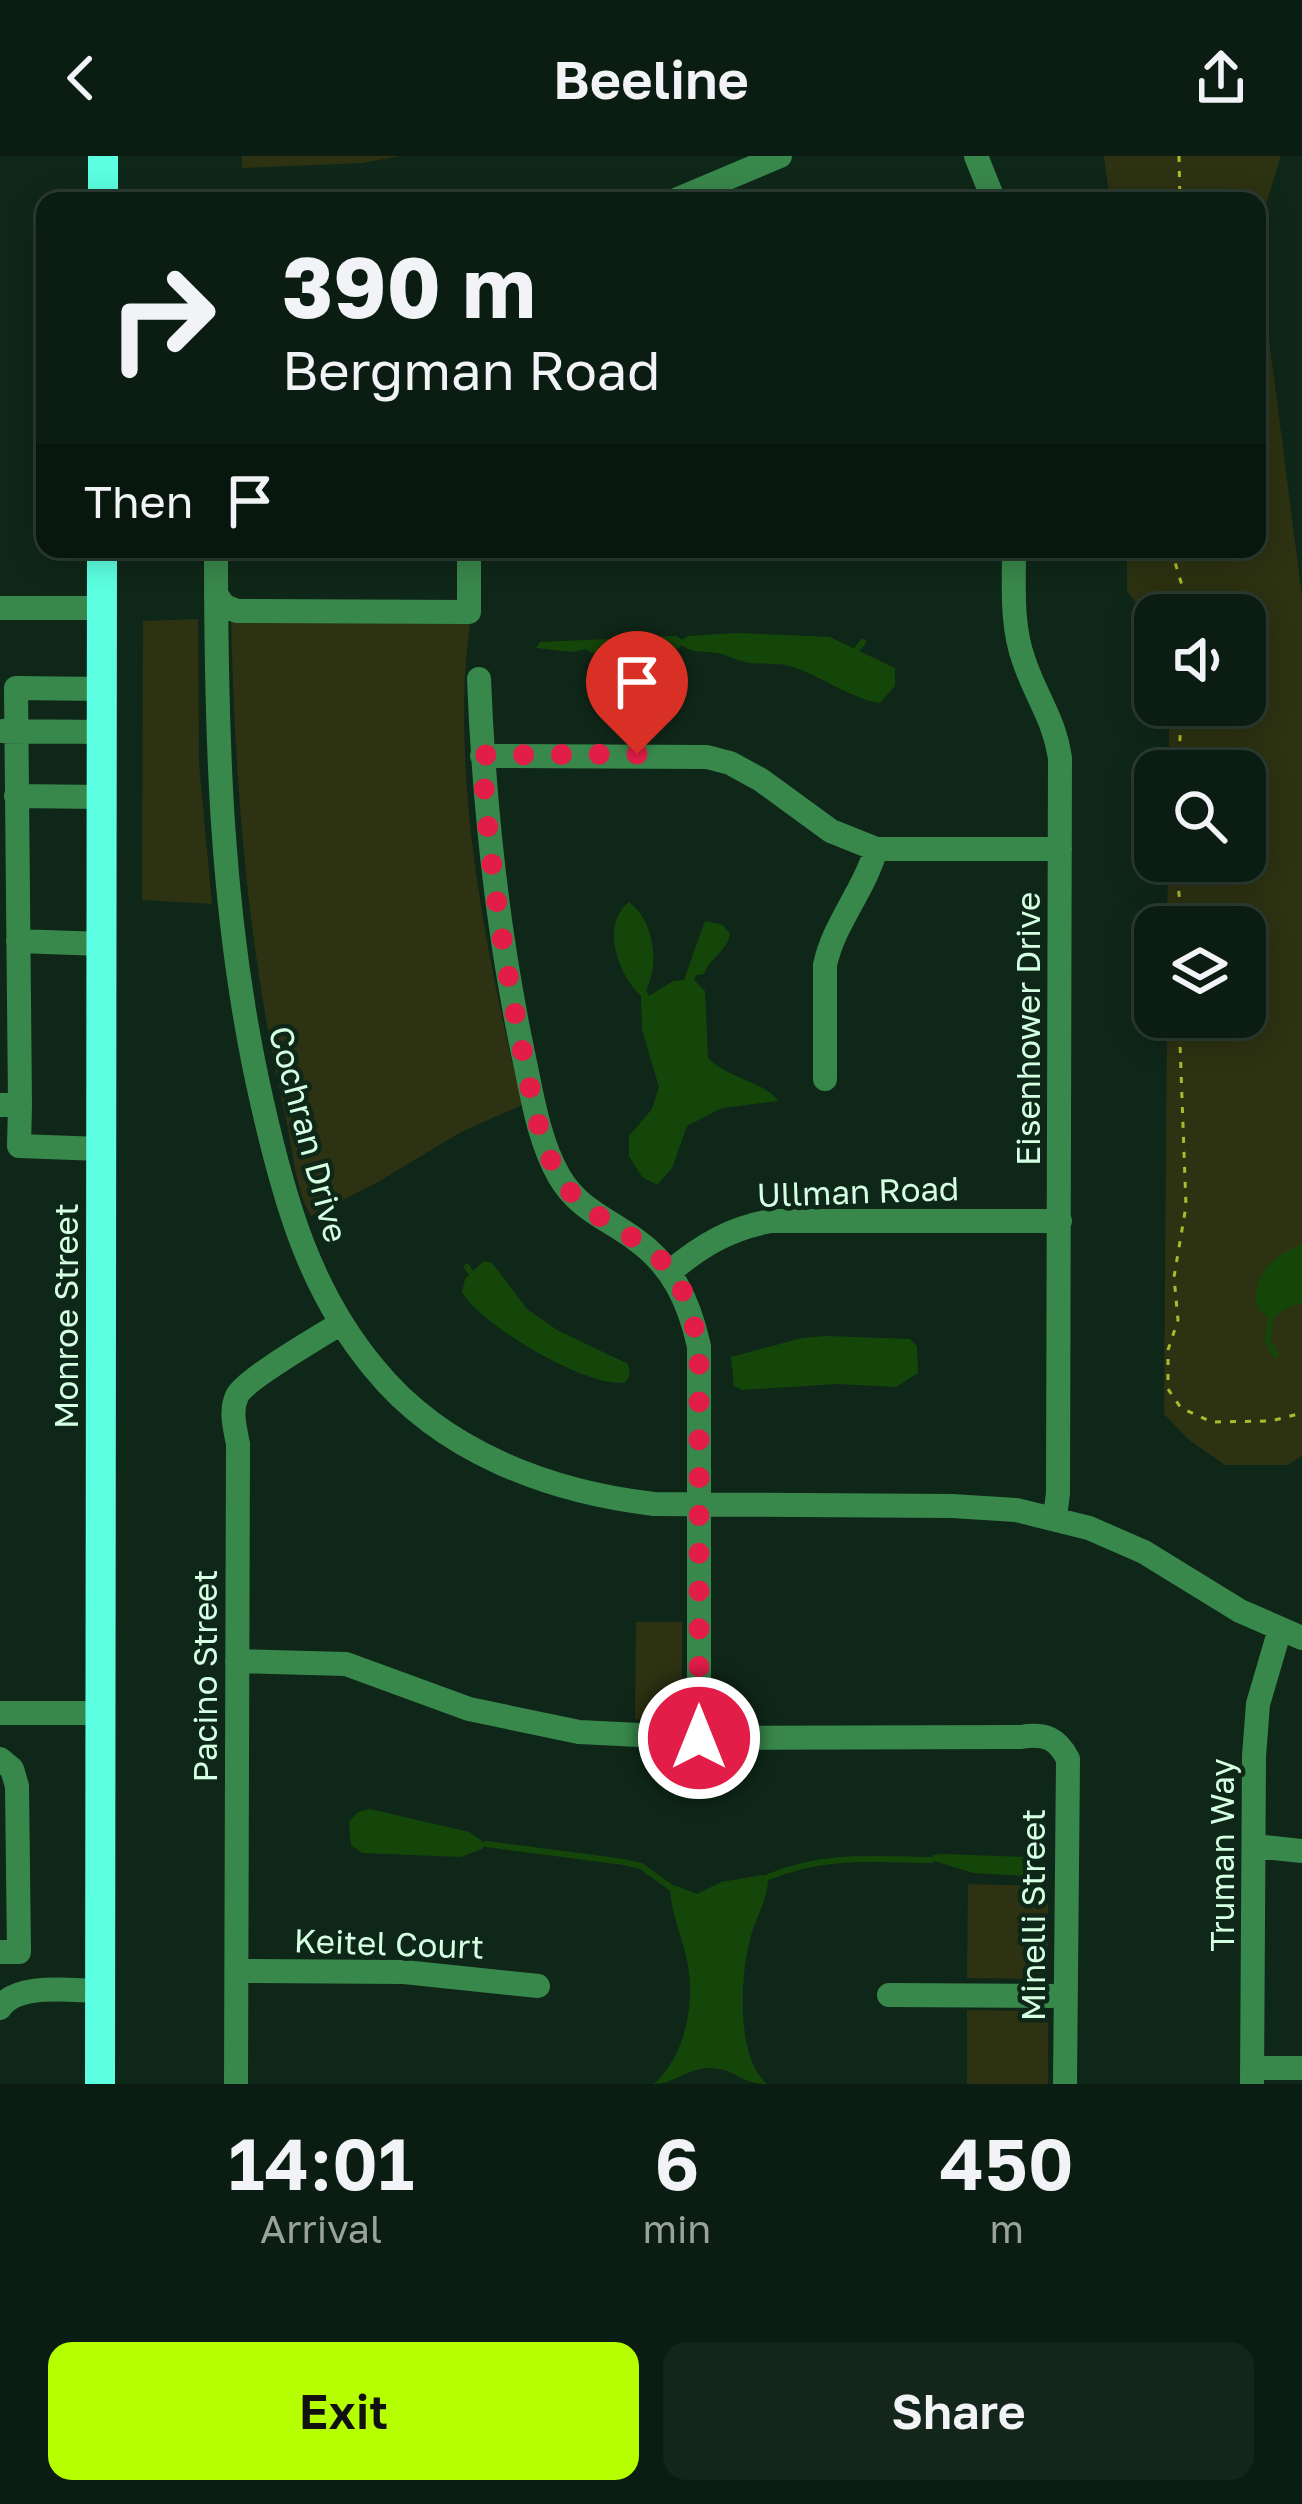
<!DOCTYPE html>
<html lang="en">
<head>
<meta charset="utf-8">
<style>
  :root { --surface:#0b1d12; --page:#14261b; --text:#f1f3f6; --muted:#9aa29f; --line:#2b3b32; --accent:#b6ff01 }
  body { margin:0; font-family:"Golos Text",sans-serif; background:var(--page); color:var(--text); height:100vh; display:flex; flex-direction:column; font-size:45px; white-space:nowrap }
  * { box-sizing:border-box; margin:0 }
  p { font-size:39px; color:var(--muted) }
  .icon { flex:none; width:66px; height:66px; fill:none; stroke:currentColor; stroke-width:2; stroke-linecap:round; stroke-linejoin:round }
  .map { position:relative; height:1928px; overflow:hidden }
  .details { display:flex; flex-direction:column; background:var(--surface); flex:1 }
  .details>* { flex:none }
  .guide { position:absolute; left:36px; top:36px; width:1230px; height:366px; border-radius:24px; box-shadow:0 6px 30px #0003,0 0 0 3px var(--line); background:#0b1d12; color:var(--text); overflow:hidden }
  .tools { position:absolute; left:1134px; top:438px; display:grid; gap:24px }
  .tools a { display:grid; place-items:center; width:132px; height:132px; border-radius:24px; background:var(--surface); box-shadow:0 6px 30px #0003,0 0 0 3px var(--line); font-size:60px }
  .pin { position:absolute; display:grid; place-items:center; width:102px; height:102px; color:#fff; margin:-123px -51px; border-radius:50% 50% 50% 0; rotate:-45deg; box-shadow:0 0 12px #0007 }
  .pin .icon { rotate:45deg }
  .me { position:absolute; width:132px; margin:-66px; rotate:0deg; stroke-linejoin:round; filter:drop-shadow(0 0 9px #0008) }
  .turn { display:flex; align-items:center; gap:42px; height:252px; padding:0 48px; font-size:54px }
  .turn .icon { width:156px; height:156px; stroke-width:2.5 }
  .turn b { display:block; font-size:84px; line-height:102px }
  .then { display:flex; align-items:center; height:114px; padding:0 48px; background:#0003; gap:24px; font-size:45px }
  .eta { display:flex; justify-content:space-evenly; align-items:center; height:204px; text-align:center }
  .eta b { font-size:72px; font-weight:600; line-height:84px }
  .cta { display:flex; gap:24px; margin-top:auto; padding:24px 48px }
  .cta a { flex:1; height:138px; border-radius:24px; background:var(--accent); color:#111; font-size:48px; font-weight:600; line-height:138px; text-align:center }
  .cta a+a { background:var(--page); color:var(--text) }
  header { display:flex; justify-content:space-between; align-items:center; height:156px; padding:0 48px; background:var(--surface); font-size:54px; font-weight:600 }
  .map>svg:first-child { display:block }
</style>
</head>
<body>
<header><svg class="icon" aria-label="back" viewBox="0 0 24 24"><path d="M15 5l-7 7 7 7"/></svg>Beeline<svg class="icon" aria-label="share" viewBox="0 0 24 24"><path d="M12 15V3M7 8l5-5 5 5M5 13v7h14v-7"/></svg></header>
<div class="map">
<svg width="1302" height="1928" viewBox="0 0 1302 1928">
  <rect width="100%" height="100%" fill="#0f2718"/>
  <!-- green -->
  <path fill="#2d3212" d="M 242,0 L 400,0 L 362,7 L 242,12 Z
    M 1104,0 L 1281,0 L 1257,77 L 1257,45 L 1110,45 Z
    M 1257,88 L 1302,441 L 1302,1300 L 1288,1309 L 1225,1309 L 1189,1284 L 1164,1258 L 1167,861 L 1245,861 L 1245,771 L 1167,771 L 1168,705 L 1245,705 L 1245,615 L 1169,615 L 1169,549 L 1245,549 L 1245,459 L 1155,459 L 1155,472 L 1127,435 L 1127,393 L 1257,393 Z
    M 471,462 C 448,614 487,800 522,949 L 461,976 L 378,1026 L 311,1060 C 295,1033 293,993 286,963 C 248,797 235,632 231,463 Z
    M 198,463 L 199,608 L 212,748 L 142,744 L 143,465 Z
    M 636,1466 L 682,1466 L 682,1554 L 672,1565 L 635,1563 Z
    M 968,1728 L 1048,1730 L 1048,1812 L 1038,1823 L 967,1822 Z
    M 967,1854 L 1037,1855 L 1048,1867 L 1048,1928 L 967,1928 Z"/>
  <!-- water -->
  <path fill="#144609" d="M 737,477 L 830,481 L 895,512 L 895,530 L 880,547 C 854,544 819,519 793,511 C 779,506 760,509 745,506 C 736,504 727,499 718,497 C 703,495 693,498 682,489 L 677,493 L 647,490 L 591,497 L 586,493 L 573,496 L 536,492 L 540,486 L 677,480 L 682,484 L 688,480 Z
    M 629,746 C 654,765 660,807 646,834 L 649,840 L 673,825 L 684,824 L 705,765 L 723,769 L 730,778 C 727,795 710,802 704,818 L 696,819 L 694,824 L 705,835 L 708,902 C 727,922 767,927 778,945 L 722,952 L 687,970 L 672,1012 L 657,1029 L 642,1021 L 629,1000 L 629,980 L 652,953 L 659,931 L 642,874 L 641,840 C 618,818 600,769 629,746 Z
    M 1302,1088 L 1302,1147 L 1290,1150 L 1270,1164 L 1257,1152 C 1251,1119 1274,1099 1302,1088 Z
    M 484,1105 L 492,1107 L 527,1153 L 557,1174 L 628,1208 L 630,1218 L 626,1226 C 591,1235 478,1167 462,1136 L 465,1123 Z
    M 826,1180 L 910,1183 L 917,1190 L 918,1217 L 896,1231 L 837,1228 L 742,1234 L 734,1230 L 731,1201 L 802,1182 Z
    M 370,1653 L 469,1676 L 486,1688 L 482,1693 L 461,1701 L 362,1697 L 351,1689 L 349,1666 L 358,1656 Z
    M 943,1698 L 1028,1701 L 1033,1707 L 1032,1716 L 1026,1720 L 973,1717 L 931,1704 L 933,1699 Z
    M 763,1719 L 768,1721 C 768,1746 755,1761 750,1784 C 740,1820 736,1902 767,1928 C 740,1928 735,1912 710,1912 C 688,1912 674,1928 654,1928 C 688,1897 697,1839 685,1796 C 679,1773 671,1755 670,1731 L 674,1729 L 697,1738 L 721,1726 Z"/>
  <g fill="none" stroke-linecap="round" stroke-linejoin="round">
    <!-- stream -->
    <path stroke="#144609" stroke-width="6" d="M 858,492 L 863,486
      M 467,1111 L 471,1117
      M 1270,1164 L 1268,1186 L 1276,1199
      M 486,1688 L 624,1706 L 641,1710 L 670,1731
      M 768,1721 C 826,1698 870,1703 931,1704"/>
    <!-- path -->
    <path stroke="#aabc2c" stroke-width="3" stroke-dasharray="6 9" stroke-linecap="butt" d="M 1179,0 L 1180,45
      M 1171,393 L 1191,459
      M 1178,615 L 1182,549
      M 1176,705 L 1182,771
      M 1179,861 L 1186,1050 L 1174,1121 L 1178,1164 L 1168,1194 L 1168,1233 L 1181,1252 L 1212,1266 L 1271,1265 L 1302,1257"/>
    <!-- minor -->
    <path stroke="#39884b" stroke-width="24" d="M 976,0 L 994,45
      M 673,45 L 780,0
      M 216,393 C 216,580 220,763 262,946 C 284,1043 309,1134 374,1212 C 442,1296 550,1336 654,1348 L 952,1350 L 1016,1354 L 1089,1372 L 1144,1396 L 1240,1455 L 1302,1482
      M 1014,393 C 1014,431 1011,469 1024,505 C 1036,541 1054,562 1060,602 L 1058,1337 L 1055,1361
      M 216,438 L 224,450 L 237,455 L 469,456 L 469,393
      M 0,452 L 102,452
      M 479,523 C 484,649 497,773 523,897 C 532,938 538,983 559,1020 C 577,1052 606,1062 635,1083 C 673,1110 689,1146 699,1190 L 699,1582
      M 3,575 L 102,576
      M 482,600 L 707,601 L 730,607 L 761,624 L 831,675 L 876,693 L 1060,693
      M 16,640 L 102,641
      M 18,785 L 102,788
      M 825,923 L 825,809 C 834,767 864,735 876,693
      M 0,949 L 20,949 L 19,990 L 101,993
      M 20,949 L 16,532 L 102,533
      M 671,1115 C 702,1089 731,1072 771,1065 L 1060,1065
      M 237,1505 L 346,1508 L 469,1553 L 579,1576 L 699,1582 L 1021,1581 C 1045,1577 1057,1582 1068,1603 L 1065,1928
      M 0,1557 L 101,1557
      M 0,1603 L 12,1613 L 17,1630 L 19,1796 L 0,1796
      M 1254,1690 L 1302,1695
      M 237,1815 L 404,1816 L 538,1830
      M 889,1839 L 1065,1840
      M 0,1852 C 17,1826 72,1835 100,1835
      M 1252,1912 L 1302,1912
      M 236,1928 L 238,1288 C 235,1272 230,1255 237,1240 C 245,1223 321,1180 341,1167
      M 1252,1928 L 1254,1600 L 1258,1548 L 1280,1473"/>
    <!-- major -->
    <path stroke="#5cffe1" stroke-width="30" d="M 103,45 L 103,0
      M 100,1928 L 102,393"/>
  </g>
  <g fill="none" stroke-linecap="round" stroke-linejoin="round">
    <!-- route -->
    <path stroke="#e11d48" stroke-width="21" stroke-dasharray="0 37.8" d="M 637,598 L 482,599 C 488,700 503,799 523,898 C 532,939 538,984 559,1020 C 585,1065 638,1074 670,1114 C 686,1134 693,1165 699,1190 L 699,1582"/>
  </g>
  <g text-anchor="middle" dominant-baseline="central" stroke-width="9" stroke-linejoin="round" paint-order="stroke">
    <!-- street labels -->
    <g font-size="33" fill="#d5ffe2" stroke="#0f2718">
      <text transform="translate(1027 873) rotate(-90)">Eisenhower Drive</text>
      <text transform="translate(309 978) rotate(75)">Cochran Drive</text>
      <text transform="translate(858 1035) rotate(-2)">Ullman Road</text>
      <text transform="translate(65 1160) rotate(-90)">Monroe Street</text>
      <text transform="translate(204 1520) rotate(-90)">Pacino Street</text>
      <text transform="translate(1221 1699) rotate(-90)">Truman Way</text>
      <text transform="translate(1032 1759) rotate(-90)">Minelli Street</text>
      <text transform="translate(389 1787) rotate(2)">Keitel Court</text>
    </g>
  </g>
</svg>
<div class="tools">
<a><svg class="icon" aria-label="sound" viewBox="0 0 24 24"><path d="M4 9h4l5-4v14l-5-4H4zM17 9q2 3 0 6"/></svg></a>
<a><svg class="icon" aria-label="search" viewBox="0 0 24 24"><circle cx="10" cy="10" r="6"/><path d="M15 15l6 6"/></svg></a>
<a><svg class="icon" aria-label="layers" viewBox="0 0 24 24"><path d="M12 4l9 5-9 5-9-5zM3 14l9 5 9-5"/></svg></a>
</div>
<div class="pin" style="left:637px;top:598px;background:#d93025"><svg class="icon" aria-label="arrive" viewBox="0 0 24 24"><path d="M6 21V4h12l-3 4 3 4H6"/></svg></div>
<svg class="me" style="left:699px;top:1582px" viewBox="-20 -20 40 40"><circle r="17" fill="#e11d48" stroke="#fff" stroke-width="3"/><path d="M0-11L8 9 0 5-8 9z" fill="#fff"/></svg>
<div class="guide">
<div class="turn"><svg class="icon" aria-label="right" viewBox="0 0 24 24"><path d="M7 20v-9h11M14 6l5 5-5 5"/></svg><div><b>390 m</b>Bergman Road</div></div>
<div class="then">Then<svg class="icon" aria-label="arrive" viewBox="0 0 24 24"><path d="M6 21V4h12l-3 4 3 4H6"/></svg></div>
</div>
</div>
<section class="details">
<div class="eta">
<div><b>14:01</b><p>Arrival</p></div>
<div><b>6</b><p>min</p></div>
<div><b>450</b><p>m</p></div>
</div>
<div class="cta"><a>Exit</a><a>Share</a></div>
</section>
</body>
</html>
